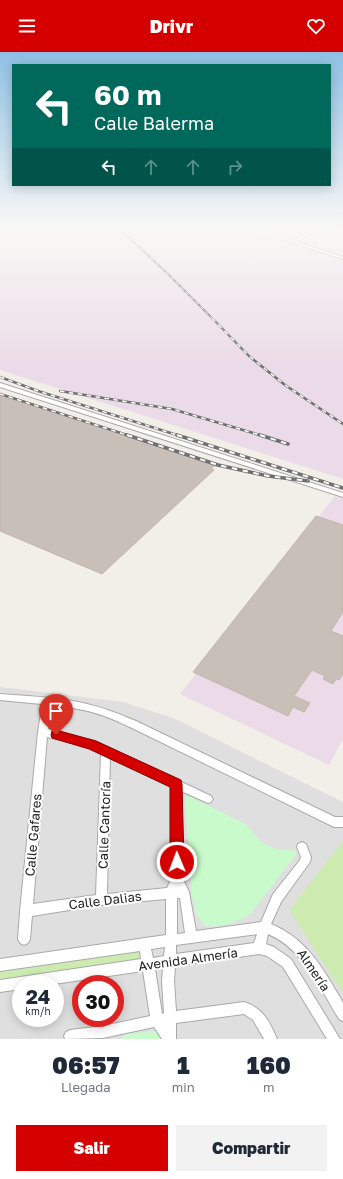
<!DOCTYPE html>
<html lang="es">
<head>
<meta charset="utf-8">
<style>
  :root { --surface:#fff; --page:#f2f2f3; --text:#1f2937; --muted:#747a83; --accent:#d40000 }
  body { margin:0; font-family:"Golos Text",sans-serif; background:var(--page); color:var(--text); height:100vh; display:flex; flex-direction:column; font-size:15px; white-space:nowrap }
  * { box-sizing:border-box; margin:0 }
  p { font-size:13px; color:var(--muted) }
  .icon { flex:none; width:22px; height:22px; fill:none; stroke:currentColor; stroke-width:2; stroke-linecap:round; stroke-linejoin:round }
  .map { position:relative; height:987px; overflow:hidden }
  .details { display:flex; flex-direction:column; background:var(--surface); flex:1 }
  .details>* { flex:none }
  .top-card { position:absolute; left:12px; top:12px; width:319px; height:122px; border-radius:0px; box-shadow:0 2px 10px #0003; background:#00695c; color:#fff; overflow:hidden }
  .speed { position:absolute; left:12px; top:923px; display:flex; gap:8px; font-size:20px; font-weight:700; text-align:center }
  .speed>* { display:grid; place-content:center; width:52px; height:52px; border-radius:50%; background:var(--surface); box-shadow:0 2px 10px #0003; line-height:1 }
  .speed small { font-size:10px; font-weight:400 }
  .speed .limit { border:6px solid #d22; background:#fff; color:#111 }
  .pin { position:absolute; display:grid; place-items:center; width:34px; height:34px; color:#fff; margin:-41px -17px; border-radius:50% 50% 50% 0; rotate:-45deg; box-shadow:0 0 4px #0007 }
  .pin .icon { rotate:45deg }
  .me { position:absolute; width:44px; margin:-22px; rotate:359deg; stroke-linejoin:round; filter:drop-shadow(0 0 3px #0008) }
  .turn { display:flex; align-items:center; gap:14px; height:84px; padding:0 16px; font-size:18px }
  .turn .icon { width:52px; height:52px; stroke-width:2.5 }
  .turn b { display:block; font-size:28px; line-height:34px }
  .lanes { display:flex; align-items:center; height:38px; padding:0 16px; background:#0003; justify-content:center; gap:20px; direction:ltr }
  .lanes .off { opacity:.35 }
  .eta { display:flex; justify-content:space-evenly; align-items:center; height:68px; text-align:center }
  .eta b { font-size:24px; font-weight:800; line-height:28px }
  .button { display:flex; gap:8px; margin-top:auto; padding:8px 16px }
  .button a { flex:1; height:46px; border-radius:0px; background:var(--accent); color:#fff; font-size:16px; font-weight:800; line-height:46px; text-align:center }
  .button a+a { background:var(--page); color:var(--text) }
  header { display:flex; justify-content:space-between; align-items:center; height:52px; padding:0 16px; background:var(--accent); color:#fff; font-size:18px; font-weight:800 }
  .map>svg:first-child { display:block }
</style>
</head>
<body>
<header><svg class="icon" aria-label="menu" viewBox="0 0 24 24"><path d="M4 6h16M4 12h16M4 18h16"/></svg>Drivr<svg class="icon" aria-label="heart" viewBox="0 0 24 24"><path d="M12 20l-8-8c-3-5 5-10 8-4 3-6 11-1 8 4z"/></svg></header>
<div class="map">
<svg width="343" height="987" viewBox="0 0 343 987">
  <rect width="100%" height="100%" fill="#f2efe9"/>
  <!-- residential -->
  <path fill="#e0dfdf" fill-rule="evenodd" d="M 0,635 L 123,650 L 173,666 L 343,750 L 343,987 L 0,987 ZM 21,932 L 55,932 L 55,966 L 21,966 ZM 81,932 L 115,932 L 115,966 L 81,966 Z"/>
  <!-- industrial -->
  <path fill="#ebdbe8" d="M 0,177 L 343,177 L 343,194 L 341,196 L 343,195 L 343,427 L 0,318 Z
    M 335,444 L 343,446 L 343,687 L 329,713 L 180,642 Z"/>
  <!-- grass -->
  <path fill="#cdebb0" d="M 343,789 L 343,941 L 293,864 L 290,857 Z
    M 141,899 L 142,907 L 0,927 L 0,920 Z"/>
  <!-- park -->
  <path fill="#c8facc" d="M 186,744 L 191,745 L 247,773 L 260,789 L 267,793 L 276,797 L 292,798 L 296,800 L 296,803 L 251,861 C 237,871 223,875 205,874 L 197,864 L 192,844 L 185,749 Z
    M 152,979 L 156,979 L 162,987 L 121,987 L 125,982 Z"/>
  <!-- parking -->
  <path fill="#e2e2e2" d="M 56,199 L 92,199 L 104,200 L 102,202 L 11,203 L 12,200 Z"/>
  <!-- building -->
  <path fill="#c7bfb8" stroke="#c4b6ab" d="M 0,341 L 217,412 L 211,417 L 214,418 L 102,522 L 0,479 Z
    M 316,464 L 343,473 L 343,560 L 331,579 L 343,584 L 343,622 L 339,628 L 336,627 L 333,632 L 323,627 L 325,624 L 312,618 L 294,644 L 310,651 L 304,660 L 293,655 L 288,664 L 193,620 Z"/>
  <g fill="none" stroke-linecap="round" stroke-linejoin="round">
    <!-- minor casing -->
    <g stroke="#a9a9a9" stroke-width="2">
      <path id="minor" d="M 252,177 L 256,177 L 294,189 L 301,184 L 280,178 L 280,177 L 283,177 L 303,183 L 313,177 L 316,177 L 297,190 L 343,205 L 343,207 Z
        M 0,331 L 343,441 L 343,445 L 0,335 Z
        M 0,642 C 28,644 56,645 83,651 C 102,655 119,662 136,669 L 335,765 L 343,765 L 343,775 L 334,775 L 330,773 L 130,675 C 115,668 99,661 83,658 C 56,652 28,651 0,648 Z
        M 45,657 L 48,658 L 49,661 L 48,677 L 95,689 L 211,744 L 213,747 L 211,750 L 208,751 L 181,739 L 182,825 L 189,840 L 196,879 L 261,870 L 273,842 L 300,808 L 301,805 L 297,795 L 298,792 L 302,790 L 306,792 L 311,805 L 310,810 L 281,850 L 271,872 C 300,884 316,905 332,932 C 335,938 340,944 343,951 C 343,956 343,964 343,969 L 339,967 C 320,936 303,897 268,882 L 266,892 L 274,895 L 291,907 L 340,987 L 327,987 L 283,915 L 267,904 L 259,902 L 175,914 L 174,929 L 176,959 L 244,950 C 263,956 270,970 277,987 L 264,987 L 253,968 L 244,962 L 176,971 L 176,987 L 162,987 L 154,975 L 103,986 L 65,987 L 64,984 L 66,980 L 70,978 L 103,974 L 150,964 L 143,919 L 54,932 L 21,932 L 21,937 L 0,940 L 0,928 L 141,907 L 140,899 L 0,919 L 0,907 L 166,883 L 166,847 L 101,853 L 32,864 L 30,887 L 28,891 L 24,893 L 20,891 L 18,887 L 20,859 L 38,680 L 41,661 L 42,658 ZM 47,685 L 90,695 L 101,701 L 96,843 L 33,852 ZM 110,705 L 171,734 L 172,825 L 167,836 L 107,842 ZM 177,846 L 180,846 L 185,881 L 177,882 ZM 257,882 L 254,891 L 176,902 L 176,893 ZM 165,895 L 164,904 L 153,906 L 151,897 ZM 163,916 L 162,929 L 164,961 L 162,962 L 155,917 Z"/>
    </g>
    <!-- minor -->
    <use href="#minor" fill="#fff" fill-rule="evenodd"/>
    <!-- rail-far2 casing -->
    <g stroke="#707070" stroke-width="2">
      <path id="rail-far2" d="M 120,177 L 168,222 L 213,267"/>
    </g>
    <!-- rail-far1 casing -->
    <g stroke="#707070" stroke-width="2.5">
      <path id="rail-far1" d="M 212,266 L 249,304 L 285,333 L 343,372
        M 0,325 L 38,339 L 180,384
        M 60,339 L 172,357 L 263,384
        M 0,342 L 130,384"/>
    </g>
    <!-- rail casing -->
    <g stroke="#707070" stroke-width="3.5">
      <path id="rail" d="M 127,383 L 218,413 L 268,424 L 308,429
        M 177,383 L 343,436
        M 260,383 L 288,392"/>
    </g>
    <!-- rail-far2 -->
    <use href="#rail-far2" stroke="#fff" stroke-width="1" stroke-dasharray="3.5" stroke-linecap="butt"/>
    <!-- rail-far1 -->
    <use href="#rail-far1" stroke="#fff" stroke-width="1.5" stroke-dasharray="4.5" stroke-linecap="butt"/>
    <!-- rail -->
    <use href="#rail" stroke="#fff" stroke-width="2" stroke-dasharray="5.5" stroke-linecap="butt"/>
  </g>
  <!-- sky -->
  <linearGradient id="sky" x2="0" y2="1"><stop stop-color="#8fc0e4"/><stop offset="0.56" stop-color="#f9f8f5"/><stop offset="1" stop-color="#f9f8f5" stop-opacity="0"/></linearGradient>
  <rect width="343" height="315" fill="url(#sky)"/>
  <!-- route -->
  <path fill="#d40000" stroke="#8a0000" d="M 56,678 L 96,689 L 181,728 L 182,732 L 184,810 L 182,814 L 177,816 L 172,814 L 170,810 L 170,735 L 89,697 L 52,686 L 51,683 L 52,679 Z"/>
  <g text-anchor="middle" dominant-baseline="central" stroke-width="4" stroke-linejoin="round" paint-order="stroke">
    <!-- near-street labels -->
    <g font-size="13" fill="#222" stroke="#fff">
      <text transform="translate(104 773) rotate(-88)">Calle Cantoría</text>
      <text transform="translate(33 783) rotate(-85)">Calle Gafares</text>
      <text transform="translate(105 848) rotate(-7)">Calle Dalias</text>
      <text transform="translate(188 907) rotate(-8)">Avenida Almería</text>
      <text transform="translate(314 918) rotate(56)">Almería</text>
    </g>
  </g>
</svg>
<div class="speed"><div>24<small>km/h</small></div><div class="limit">30</div></div>
<div class="pin" style="left:56px;top:683px;background:#d93025"><svg class="icon" aria-label="arrive" viewBox="0 0 24 24"><path d="M6 21V4h12l-3 4 3 4H6"/></svg></div>
<svg class="me" style="left:177px;top:810px" viewBox="-20 -20 40 40"><circle r="17" fill="#d40000" stroke="#fff" stroke-width="3"/><path d="M0-11L8 9 0 5-8 9z" fill="#fff"/></svg>
<div class="top-card">
<div class="turn"><svg class="icon" aria-label="left" viewBox="0 0 24 24"><path d="M17 20v-9H6M10 6l-5 5 5 5"/></svg><div><b>60 m</b>Calle Balerma</div></div>
<div class="lanes"><svg class="icon" aria-label="left" viewBox="0 0 24 24"><path d="M17 20v-9H6M10 6l-5 5 5 5"/></svg><svg class="icon off" aria-label="ahead" viewBox="0 0 24 24"><path d="M12 20V5M6 11l6-6 6 6"/></svg><svg class="icon off" aria-label="ahead" viewBox="0 0 24 24"><path d="M12 20V5M6 11l6-6 6 6"/></svg><svg class="icon off" aria-label="right" viewBox="0 0 24 24"><path d="M7 20v-9h11M14 6l5 5-5 5"/></svg></div>
</div>
</div>
<section class="details">
<div class="eta">
<div><b>06:57</b><p>Llegada</p></div>
<div><b>1</b><p>min</p></div>
<div><b>160</b><p>m</p></div>
</div>
<div class="button"><a>Salir</a><a>Compartir</a></div>
</section>
</body>
</html>
